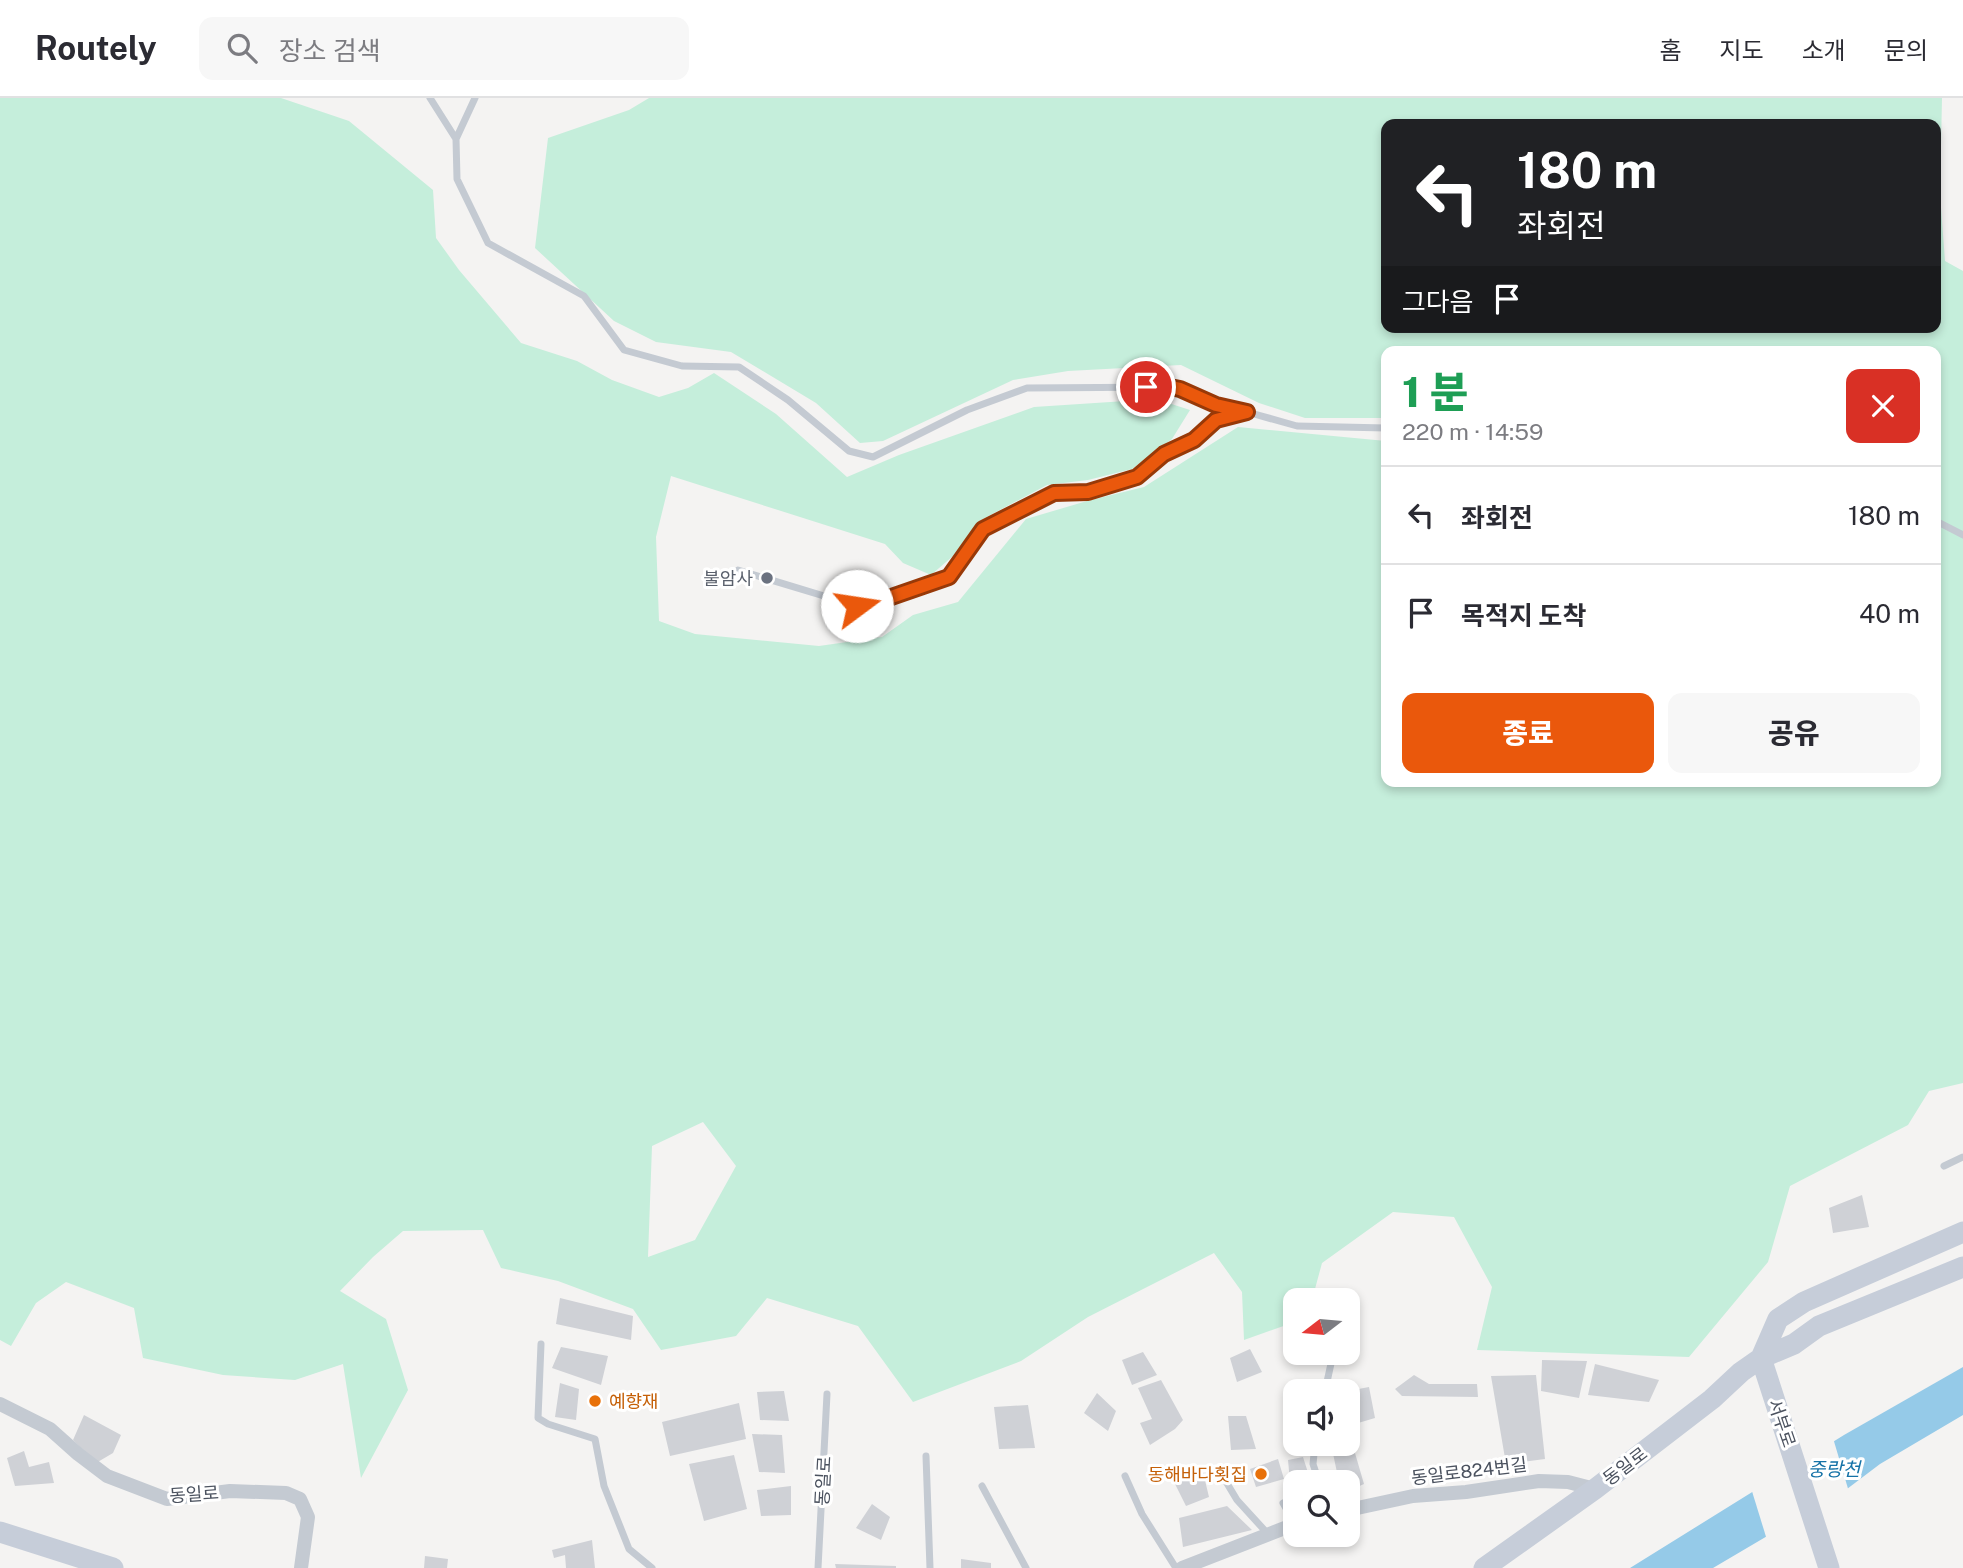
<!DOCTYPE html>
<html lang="ko">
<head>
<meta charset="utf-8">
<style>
  :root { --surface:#fff; --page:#f7f7f7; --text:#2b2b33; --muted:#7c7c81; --line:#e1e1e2; --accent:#ea580c }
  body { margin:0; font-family:"Public Sans","Noto Sans KR",sans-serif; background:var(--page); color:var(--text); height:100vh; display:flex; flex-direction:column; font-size:26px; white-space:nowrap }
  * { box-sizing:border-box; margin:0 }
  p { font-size:23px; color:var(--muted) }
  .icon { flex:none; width:38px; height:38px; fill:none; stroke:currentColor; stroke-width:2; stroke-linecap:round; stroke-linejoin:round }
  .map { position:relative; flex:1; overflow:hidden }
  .drawer { position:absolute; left:1381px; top:248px; width:560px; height:441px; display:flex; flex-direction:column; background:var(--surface); border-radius:14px; box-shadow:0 4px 10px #0003 }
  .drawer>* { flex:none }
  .guide { position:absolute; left:1381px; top:21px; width:560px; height:214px; border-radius:14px; box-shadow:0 4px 10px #0003; background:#202124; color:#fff; overflow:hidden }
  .needle { width:46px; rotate:254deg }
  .buttons { position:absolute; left:1283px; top:1190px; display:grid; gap:14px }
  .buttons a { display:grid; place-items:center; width:77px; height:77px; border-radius:14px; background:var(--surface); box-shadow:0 4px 10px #0003; font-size:35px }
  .pin { position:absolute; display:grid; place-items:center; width:60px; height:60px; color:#fff; margin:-30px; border:4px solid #fff; border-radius:50%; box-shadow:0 2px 7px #0007 }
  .me { position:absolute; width:77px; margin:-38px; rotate:76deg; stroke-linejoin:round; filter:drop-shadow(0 0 5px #0008) }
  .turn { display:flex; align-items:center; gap:24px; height:147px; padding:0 21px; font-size:32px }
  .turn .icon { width:91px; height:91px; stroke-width:2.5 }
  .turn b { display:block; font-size:49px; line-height:60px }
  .then { display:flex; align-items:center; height:66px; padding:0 21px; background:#0003; gap:14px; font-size:26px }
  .round { display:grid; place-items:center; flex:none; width:74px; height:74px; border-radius:14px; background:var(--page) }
  .summary { display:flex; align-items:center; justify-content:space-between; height:119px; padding:0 21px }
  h1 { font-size:42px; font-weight:800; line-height:52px; color:#1e9e55 }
  .button { display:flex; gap:14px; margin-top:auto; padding:14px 21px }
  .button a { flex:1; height:80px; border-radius:14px; background:var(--accent); color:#fff; font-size:28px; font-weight:800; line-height:80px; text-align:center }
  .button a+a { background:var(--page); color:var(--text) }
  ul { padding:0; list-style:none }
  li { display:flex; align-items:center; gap:21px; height:98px; padding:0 21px; border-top:2px solid var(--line) }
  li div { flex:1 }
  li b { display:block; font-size:26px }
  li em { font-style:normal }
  header { display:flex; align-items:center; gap:42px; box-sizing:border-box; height:98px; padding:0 35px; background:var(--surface); border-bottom:2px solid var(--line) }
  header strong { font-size:33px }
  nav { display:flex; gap:38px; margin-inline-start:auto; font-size:24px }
  .search { width:490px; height:63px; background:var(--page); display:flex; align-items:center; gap:18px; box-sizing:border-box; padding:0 24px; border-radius:14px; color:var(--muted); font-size:26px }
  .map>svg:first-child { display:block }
</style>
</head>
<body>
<header>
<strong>Routely</strong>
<div class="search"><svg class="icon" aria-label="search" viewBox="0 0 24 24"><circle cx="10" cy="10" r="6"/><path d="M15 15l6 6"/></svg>장소 검색</div>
<nav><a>홈</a><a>지도</a><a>소개</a><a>문의</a></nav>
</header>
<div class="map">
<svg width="1963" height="1470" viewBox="0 0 1963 1470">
  <rect width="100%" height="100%" fill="#f4f3f2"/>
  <!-- green -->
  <path fill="#c5eedb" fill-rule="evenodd" d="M 0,0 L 281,0 L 349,23 L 433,92 L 436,140 L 459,172 L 521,245 L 577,263 L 612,282 L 659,299 L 688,290 L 714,275 L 776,316 L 847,379 L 899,357 L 1034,309 L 1156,301 L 1190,312 L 1172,341 L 1132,371 L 1088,382 L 1047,387 L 979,423 L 953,458 L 931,477 L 903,465 L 885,446 L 671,378 L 656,439 L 659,523 L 695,536 L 819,548 L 882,539 L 913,517 L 958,504 L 1026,421 L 1087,403 L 1144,389 L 1238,329 L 1386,343 L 1386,684 L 1936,684 L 1936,254 L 1386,254 L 1386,320 L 1305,320 L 1259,305 L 1181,267 L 1068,273 L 1013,282 L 883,343 L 860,345 L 816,305 L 731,254 L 656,244 L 614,223 L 535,150 L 548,40 L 629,12 L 649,0 L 1942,0 L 1940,96 L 1945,163 L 1963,173 L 1963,985 L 1929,993 L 1908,1027 L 1790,1088 L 1768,1164 L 1689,1259 L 1477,1252 L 1492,1189 L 1454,1119 L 1393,1114 L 1322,1165 L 1312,1202 L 1295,1202 L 1295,1224 L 1244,1242 L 1242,1194 L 1214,1155 L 1088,1219 L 1021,1263 L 913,1304 L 858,1228 L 767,1200 L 736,1238 L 661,1252 L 633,1211 L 558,1183 L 501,1170 L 483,1132 L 403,1133 L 373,1159 L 340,1193 L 386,1221 L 408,1292 L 361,1380 L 343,1266 L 295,1282 L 223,1277 L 143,1260 L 134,1210 L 66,1184 L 36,1205 L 11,1248 L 0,1242 ZM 1386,26 L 1936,26 L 1936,229 L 1386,229 ZM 703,1024 L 736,1068 L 695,1142 L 648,1159 L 652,1048 Z"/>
  <!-- water -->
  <path fill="#95cae8" d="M 1963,1269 L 1963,1317 L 1880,1366 L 1847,1391 L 1713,1470 L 1630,1470 L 1844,1337 Z"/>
  <!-- pier -->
  <path fill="#f4f3f2" d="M 1833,1340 L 1849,1394 L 1767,1442 L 1751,1390 Z"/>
  <!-- building -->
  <path fill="#cfd1d6" d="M 1862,1097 L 1869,1129 L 1833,1135 L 1829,1110 Z
    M 560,1200 L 633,1218 L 631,1242 L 556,1226 Z
    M 561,1249 L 608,1258 L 601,1287 L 552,1270 Z
    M 1250,1251 L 1262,1274 L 1237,1284 L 1230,1260 Z
    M 1143,1254 L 1157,1277 L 1132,1287 L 1122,1262 Z
    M 1542,1262 L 1587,1263 L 1579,1300 L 1541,1293 Z
    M 1595,1266 L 1659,1282 L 1649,1304 L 1588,1297 Z
    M 1414,1277 L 1429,1286 L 1477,1286 L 1478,1299 L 1402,1298 L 1395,1291 Z
    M 1536,1277 L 1545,1361 L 1506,1366 L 1491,1278 Z
    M 1161,1282 L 1183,1322 L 1175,1331 L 1150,1347 L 1140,1325 L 1152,1321 L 1138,1290 Z
    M 560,1285 L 579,1291 L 576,1322 L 555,1319 Z
    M 1369,1289 L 1375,1320 L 1348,1328 L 1348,1293 Z
    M 784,1293 L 789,1323 L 760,1322 L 757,1294 Z
    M 1097,1295 L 1116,1313 L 1108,1333 L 1084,1315 Z
    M 739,1305 L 746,1341 L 670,1358 L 662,1324 Z
    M 1028,1307 L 1035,1350 L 999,1351 L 994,1309 Z
    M 84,1317 L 121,1337 L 113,1355 L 96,1365 L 73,1342 Z
    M 1228,1318 L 1246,1318 L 1256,1351 L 1231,1352 Z
    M 1348,1331 L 1364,1386 L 1348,1393 L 1348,1384 L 1339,1384 L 1331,1346 L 1348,1346 Z
    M 752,1336 L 782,1337 L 785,1375 L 759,1374 Z
    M 24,1353 L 29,1369 L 49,1364 L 54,1385 L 15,1388 L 7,1360 Z
    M 734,1357 L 747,1411 L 704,1423 L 689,1366 Z
    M 1303,1359 L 1311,1384 L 1295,1384 L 1295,1393 L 1291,1394 L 1288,1362 Z
    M 1278,1361 L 1284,1381 L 1256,1389 L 1250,1371 Z
    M 1203,1374 L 1209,1399 L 1186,1408 L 1173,1382 Z
    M 791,1388 L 791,1417 L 761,1418 L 757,1392 Z
    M 872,1406 L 890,1419 L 881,1442 L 856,1430 Z
    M 1227,1408 L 1252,1432 L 1183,1449 L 1179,1420 Z
    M 592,1442 L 595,1470 L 566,1470 L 565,1457 L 554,1460 L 552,1452 Z
    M 425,1458 L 448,1461 L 447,1470 L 424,1470 Z
    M 961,1461 L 991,1465 L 991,1470 L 961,1470 Z
    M 835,1466 L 896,1468 L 896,1470 L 836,1470 Z"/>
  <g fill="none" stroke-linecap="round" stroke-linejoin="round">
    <!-- lane -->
    <path stroke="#c4cad2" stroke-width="7" d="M 430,0 L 456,41
      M 475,0 L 456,41 L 457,81 L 488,145 L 584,198 L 624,252 L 682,268 L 739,269 L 788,302 L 849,353 L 873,359 L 967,312 L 1027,290 L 1170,289 L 1216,307 L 1247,314
      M 1936,423 L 1963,437
      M 738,472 L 857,508 L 874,505 L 949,479 L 983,431 L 1054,395 L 1088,394 L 1137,379 L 1164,356 L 1194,342 L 1216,322 L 1247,314 L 1297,328 L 1386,330
      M 1944,1068 L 1963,1059
      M 541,1246 L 538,1320 L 548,1326 L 595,1341 L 604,1388 L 629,1451 L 652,1470
      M 1325,1293 L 1332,1261
      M 1315,1346 L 1313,1366 L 1319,1384
      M 926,1358 L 930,1470
      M 1125,1378 L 1142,1416 L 1176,1470
      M 1225,1382 L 1237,1402 L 1268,1436
      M 982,1388 L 1026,1470
      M 1283,1405 L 1295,1426
      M 818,1470 L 827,1296"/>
    <!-- street -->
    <path stroke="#c4cad2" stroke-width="14" d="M 0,1306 L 50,1331 L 78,1356 L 107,1378 L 167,1401 L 230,1393 L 286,1395 L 300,1401 L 308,1419 L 301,1470
      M 1348,1412 L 1413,1398 L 1466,1394 L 1539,1383 L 1568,1384 L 1595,1391
      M 1182,1470 L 1295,1426"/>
    <!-- secondary -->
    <path stroke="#c6cdd9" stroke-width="21" d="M 1761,1260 L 1778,1221 L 1804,1204 L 1963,1134
      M 1761,1260 L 1829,1470
      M 0,1434 L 113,1470
      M 1484,1470 L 1595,1391 L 1712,1301 L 1741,1274 L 1761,1260 L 1794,1246 L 1819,1228 L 1963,1169"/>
  </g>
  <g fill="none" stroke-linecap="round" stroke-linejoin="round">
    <!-- route casing -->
    <g stroke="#983908" stroke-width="18">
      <path id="route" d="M 857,508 L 874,505 L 949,479 L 983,431 L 1054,395 L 1088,394 L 1137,379 L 1164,356 L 1194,342 L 1216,322 L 1247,314 L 1216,307 L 1180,291 L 1170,289 L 1146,289"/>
    </g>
    <!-- route -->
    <use href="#route" stroke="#ea580c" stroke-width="12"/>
  </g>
  <!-- markers -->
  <circle fill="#6b7280" stroke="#fff" stroke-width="2.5" cx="767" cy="480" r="7"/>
  <g fill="#e8710a" stroke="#fff" stroke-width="2.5">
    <circle cx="595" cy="1303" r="7"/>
    <circle cx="1261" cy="1376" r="7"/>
  </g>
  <g text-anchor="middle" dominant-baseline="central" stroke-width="6" stroke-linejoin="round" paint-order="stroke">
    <!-- worship labels -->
    <g font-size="18" fill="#5b616d" stroke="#fff" text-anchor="end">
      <text x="753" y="480">불암사</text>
    </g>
    <!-- food labels -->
    <g font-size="18" fill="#c56008" stroke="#fff" text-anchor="start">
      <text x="609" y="1303">예향재</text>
      <text x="1247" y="1376" text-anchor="end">동해바다횟집</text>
    </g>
    <!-- street labels -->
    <g font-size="18" fill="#4b525f" stroke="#fff">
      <text transform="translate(1782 1325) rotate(71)">서부로</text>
      <text transform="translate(1625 1368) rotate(-37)">동일로</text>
      <text transform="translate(1469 1373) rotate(-7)">동일로824번길</text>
      <text transform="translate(823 1383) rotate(-87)">동일로</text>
      <text transform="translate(194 1396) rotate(-4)">동일로</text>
    </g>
    <!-- water labels -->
    <g font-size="19" font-style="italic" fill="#1572a7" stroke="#fff">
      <text x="1834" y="1371">중랑천</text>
    </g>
  </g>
</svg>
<div class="buttons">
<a><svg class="needle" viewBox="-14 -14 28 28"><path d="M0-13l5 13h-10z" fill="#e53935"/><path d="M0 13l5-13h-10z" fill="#7c7c81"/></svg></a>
<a><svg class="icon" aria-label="sound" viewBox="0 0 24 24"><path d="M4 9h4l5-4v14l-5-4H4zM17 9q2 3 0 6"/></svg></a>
<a><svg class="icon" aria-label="search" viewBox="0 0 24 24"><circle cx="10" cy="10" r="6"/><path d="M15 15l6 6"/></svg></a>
</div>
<div class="pin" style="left:1146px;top:289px;background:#d93025"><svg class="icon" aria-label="arrive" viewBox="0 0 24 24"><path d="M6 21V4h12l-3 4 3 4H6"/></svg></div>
<svg class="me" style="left:857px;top:508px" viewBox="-20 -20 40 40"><circle r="19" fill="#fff"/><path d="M0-13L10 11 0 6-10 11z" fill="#ea580c"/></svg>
<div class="guide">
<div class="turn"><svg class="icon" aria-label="left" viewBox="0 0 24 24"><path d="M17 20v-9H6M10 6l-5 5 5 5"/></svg><div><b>180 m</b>좌회전</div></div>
<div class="then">그다음<svg class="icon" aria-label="arrive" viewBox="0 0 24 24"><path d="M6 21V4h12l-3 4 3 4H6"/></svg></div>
</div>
<section class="drawer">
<div class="summary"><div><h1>1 분</h1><p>220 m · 14:59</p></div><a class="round" style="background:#d93025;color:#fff"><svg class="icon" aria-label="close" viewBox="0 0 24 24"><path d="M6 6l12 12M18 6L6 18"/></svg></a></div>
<ul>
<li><svg class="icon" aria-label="left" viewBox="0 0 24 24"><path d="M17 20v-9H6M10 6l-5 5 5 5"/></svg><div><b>좌회전</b></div><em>180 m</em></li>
<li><svg class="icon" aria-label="arrive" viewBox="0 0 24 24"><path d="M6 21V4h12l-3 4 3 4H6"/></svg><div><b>목적지 도착</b></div><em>40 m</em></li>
</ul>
<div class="button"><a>종료</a><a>공유</a></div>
</section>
</div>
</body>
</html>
